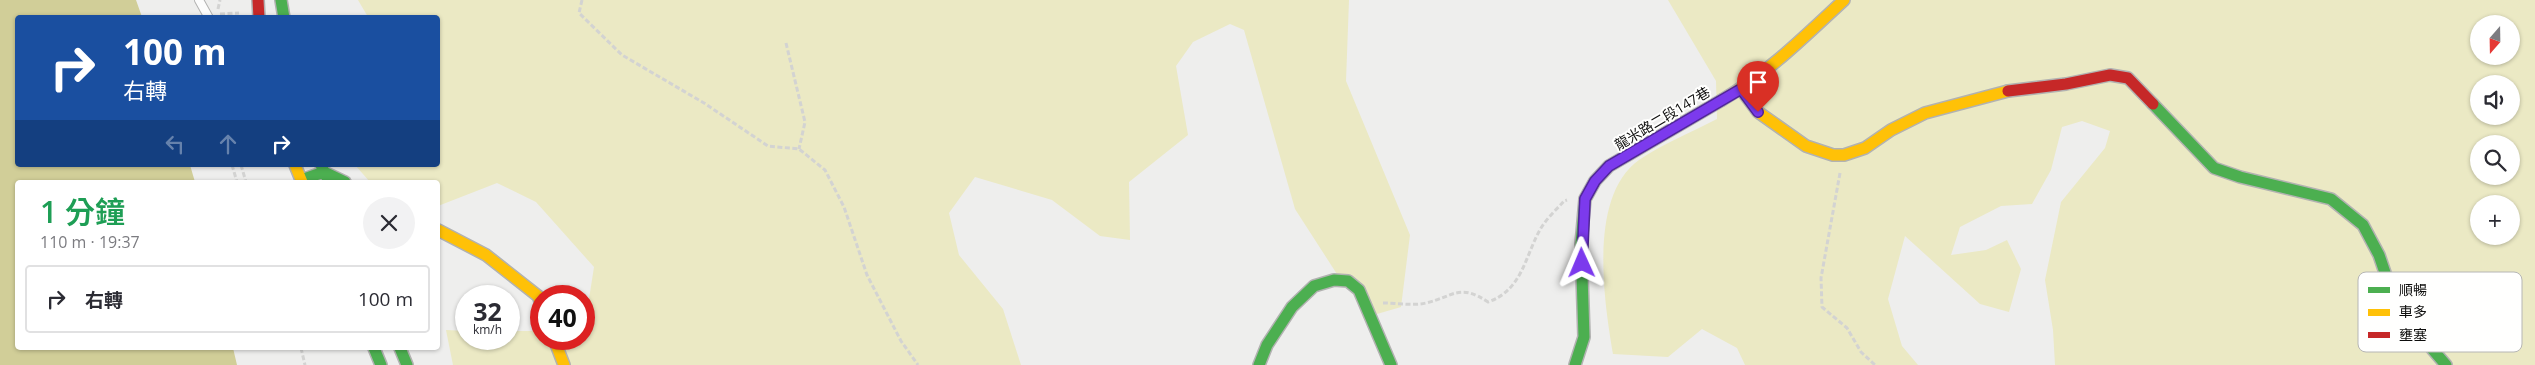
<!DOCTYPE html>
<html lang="zh-TW">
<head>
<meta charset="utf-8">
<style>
  :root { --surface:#fff; --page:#f2f2f3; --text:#2b2b33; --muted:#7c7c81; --line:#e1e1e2 }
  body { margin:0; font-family:"Open Sans","Noto Sans TC",sans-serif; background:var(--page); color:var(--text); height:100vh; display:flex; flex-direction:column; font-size:19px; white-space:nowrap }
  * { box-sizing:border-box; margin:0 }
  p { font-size:16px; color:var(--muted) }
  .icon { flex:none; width:28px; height:28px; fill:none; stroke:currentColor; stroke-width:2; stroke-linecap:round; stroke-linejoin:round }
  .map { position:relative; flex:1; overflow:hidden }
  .details { position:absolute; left:15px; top:180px; width:425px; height:170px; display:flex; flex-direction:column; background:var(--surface); border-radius:5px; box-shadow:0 1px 4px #0004 }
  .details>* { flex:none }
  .top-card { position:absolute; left:15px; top:15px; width:425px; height:152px; border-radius:5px; box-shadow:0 1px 4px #0004; background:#1a4fa0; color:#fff; overflow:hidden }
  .needle { width:32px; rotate:200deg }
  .controls { position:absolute; left:2470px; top:15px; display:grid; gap:10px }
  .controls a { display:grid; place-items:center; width:50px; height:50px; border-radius:50%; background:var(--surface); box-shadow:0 1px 4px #0004; font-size:25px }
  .speed { position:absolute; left:455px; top:285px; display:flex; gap:10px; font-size:25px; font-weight:700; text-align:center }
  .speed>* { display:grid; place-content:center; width:65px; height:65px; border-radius:50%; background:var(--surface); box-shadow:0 1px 4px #0004; line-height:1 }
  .speed small { font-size:12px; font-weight:400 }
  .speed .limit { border:8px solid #d22; background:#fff; color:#111 }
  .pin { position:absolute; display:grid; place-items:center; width:42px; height:42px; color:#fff; margin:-51px -21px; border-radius:50% 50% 50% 0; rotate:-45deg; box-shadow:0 0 5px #0007 }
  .pin .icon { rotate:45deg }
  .me { position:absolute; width:55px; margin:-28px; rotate:359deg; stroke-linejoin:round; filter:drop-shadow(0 0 4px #0008) }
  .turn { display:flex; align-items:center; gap:18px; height:105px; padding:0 25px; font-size:22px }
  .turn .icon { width:65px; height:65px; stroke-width:2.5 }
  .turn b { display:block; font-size:35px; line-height:42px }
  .lanes { display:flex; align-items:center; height:48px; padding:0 25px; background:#0003; justify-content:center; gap:25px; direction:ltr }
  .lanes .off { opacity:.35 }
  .round { display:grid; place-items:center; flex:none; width:52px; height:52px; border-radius:26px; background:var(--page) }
  .headline { display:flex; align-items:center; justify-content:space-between; height:85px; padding:0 25px }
  h1 { font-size:30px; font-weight:600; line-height:38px; color:#1e9e55 }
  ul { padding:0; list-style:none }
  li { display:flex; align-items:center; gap:15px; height:68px; margin:0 10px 8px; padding:0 15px; border:2px solid var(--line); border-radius:5px }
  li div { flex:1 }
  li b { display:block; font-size:19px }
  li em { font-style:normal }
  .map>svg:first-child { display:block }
</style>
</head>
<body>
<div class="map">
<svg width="2535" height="365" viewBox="0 0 2535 365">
  <rect width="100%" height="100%" fill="#eeeeed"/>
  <!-- green -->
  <path fill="#ebe9c4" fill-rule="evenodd" d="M 358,0 L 1349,0 L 1346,81 L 1410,235 L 1401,307 L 1377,314 L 1344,285 L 1295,209 L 1244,30 L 1230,24 L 1193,42 L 1176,66 L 1188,135 L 1129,182 L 1130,240 L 1100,236 L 1052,200 L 975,177 L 949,213 L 959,255 L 1003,309 L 1021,365 L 453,365 L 446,330 L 466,331 L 466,339 L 509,339 L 509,331 L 541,331 L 541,339 L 584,339 L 584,305 L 589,299 L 594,267 L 536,202 L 497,183 L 438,206 L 438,182 L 370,182 L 355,165 L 438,165 L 438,18 L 368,17 Z
    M 1668,0 L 2535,0 L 2535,365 L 2055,365 L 2053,330 L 2045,280 L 2061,202 L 2105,148 L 2110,131 L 2082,121 L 2062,127 L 2051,170 L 2032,204 L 2001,206 L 1960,227 L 1951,255 L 1986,250 L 2007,240 L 2021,269 L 2009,312 L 1980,304 L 1905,236 L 1888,299 L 1902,346 L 1918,365 L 1745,365 L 1737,348 L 1702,329 L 1668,357 L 1613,354 C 1604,301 1588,196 1639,160 C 1662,144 1692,132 1717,119 L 1716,81 ZM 2479,24 L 2511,24 L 2511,56 L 2479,56 ZM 2479,84 L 2511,84 L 2511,116 L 2479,116 ZM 2479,144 L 2511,144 L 2511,176 L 2479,176 ZM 2479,204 L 2511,204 L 2511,236 L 2479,236 Z"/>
  <!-- water -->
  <path fill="#d1ce98" d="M 0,0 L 136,0 L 142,17 L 18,18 L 18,165 L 190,165 L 195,182 L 18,182 L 18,348 L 233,348 L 237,365 L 0,365 Z"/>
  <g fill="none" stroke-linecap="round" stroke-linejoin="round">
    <!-- lane casing -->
    <g stroke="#b2b2b1" stroke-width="10">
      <path id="lane" d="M 199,0 L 209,18"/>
    </g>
    <!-- fast casing -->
    <g stroke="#b2b2b1" stroke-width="14">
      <path id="fast" d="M 281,0 L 284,18
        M 2153,104 L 2214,168 L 2240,177 L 2331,199 L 2363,225 L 2379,255 L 2397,308 L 2446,365
        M 321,165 L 329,182
        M 301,180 L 324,172 L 345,182
        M 374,348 L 381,365
        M 400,348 L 407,365
        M 1259,365 L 1267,345 L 1292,307 L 1314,286 L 1334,280 L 1348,281 L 1359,290 L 1391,365
        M 1575,365 L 1584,337 L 1581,244 L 1585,199 L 1595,181 L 1609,166 L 1722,100"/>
    </g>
    <!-- slow casing -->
    <g stroke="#b2b2b1" stroke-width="14">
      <path id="slow" d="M 1741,89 L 1758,112 L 1806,146 L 1833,155 L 1844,155 L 1865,148 L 1891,130 L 1925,113 L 2008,91
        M 1722,100 C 1767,74 1805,36 1844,0
        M 295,165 L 302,182
        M 438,230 L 486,255 L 538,296 L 541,303
        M 554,339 L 564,365"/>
    </g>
    <!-- jam casing -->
    <g stroke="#b2b2b1" stroke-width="14">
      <path id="jam" d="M 258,0 L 259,18
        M 2008,91 L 2066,84 L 2110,75 L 2128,78 L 2153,104"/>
    </g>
    <!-- path -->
    <path stroke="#d3d3d2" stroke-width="3" stroke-dasharray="5 2.5" stroke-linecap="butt" d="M 582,0 L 579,13 L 622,55 L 704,103 L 768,146 L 799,149 L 825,170 L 844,207 L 867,275 L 901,341 L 918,365
      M 218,9 L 220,0
      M 220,14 L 239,13
      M 786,43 L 805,122 L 799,149
      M 232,165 L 237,182
      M 241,165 L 246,182
      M 1840,173 L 1821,278 L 1822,307 L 1847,328 L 1861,352 L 1875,365
      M 1383,303 C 1396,303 1413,306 1426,303 C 1455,296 1459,283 1488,302 C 1523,290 1525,255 1541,228 C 1547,218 1557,209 1564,201 L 1567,200
      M 301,348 L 305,365"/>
    <!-- lane -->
    <use href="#lane" stroke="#fcfcfc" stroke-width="8"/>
    <!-- fast -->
    <use href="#fast" stroke="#4caf50" stroke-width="11"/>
    <!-- slow -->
    <use href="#slow" stroke="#ffc107" stroke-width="11"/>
    <!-- jam -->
    <use href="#jam" stroke="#c62828" stroke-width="11"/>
  </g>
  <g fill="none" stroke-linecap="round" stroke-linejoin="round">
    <!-- route casing -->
    <g stroke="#51269a" stroke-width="12">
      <path id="route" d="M 1582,263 L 1585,199 L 1595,181 L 1609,166 L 1741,89 L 1758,112"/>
    </g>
    <!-- route -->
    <use href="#route" stroke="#7c3aed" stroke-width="9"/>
  </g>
  <g text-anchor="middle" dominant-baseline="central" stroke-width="4" stroke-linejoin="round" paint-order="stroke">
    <!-- street labels -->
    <g font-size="14" fill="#0d0d0c" stroke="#fffffe">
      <text transform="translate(1662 118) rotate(-31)">龍米路二段147巷</text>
    </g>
  </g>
  <!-- legend -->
  <rect x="2358" y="272" width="164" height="80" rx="8" fill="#fffffe" stroke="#b6b6b5" stroke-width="1"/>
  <rect x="2368" y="287" width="22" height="6" fill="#4caf50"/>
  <rect x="2368" y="309" width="22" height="7" fill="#ffc107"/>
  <rect x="2368" y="332" width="22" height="6" fill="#c62828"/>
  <g font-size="14" fill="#0d0d0c">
    <text x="2399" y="295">順暢</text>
    <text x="2399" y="317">車多</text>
    <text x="2399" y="340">壅塞</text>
  </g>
</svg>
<div class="controls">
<a><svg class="needle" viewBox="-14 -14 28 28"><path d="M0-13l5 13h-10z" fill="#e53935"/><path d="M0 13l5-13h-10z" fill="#7c7c81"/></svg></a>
<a><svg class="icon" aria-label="sound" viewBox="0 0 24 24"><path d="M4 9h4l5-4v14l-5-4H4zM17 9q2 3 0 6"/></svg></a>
<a><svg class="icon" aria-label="search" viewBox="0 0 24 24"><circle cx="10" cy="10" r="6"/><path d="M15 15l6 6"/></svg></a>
<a>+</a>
</div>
<div class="speed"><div>32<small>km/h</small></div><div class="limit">40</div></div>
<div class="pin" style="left:1758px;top:112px;background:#d93025"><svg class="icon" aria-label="arrive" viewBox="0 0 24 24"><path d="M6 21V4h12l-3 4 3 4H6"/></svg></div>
<svg class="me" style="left:1582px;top:263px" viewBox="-20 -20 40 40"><path d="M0-17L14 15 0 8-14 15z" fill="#7c3aed" stroke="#fff" stroke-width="4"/></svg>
<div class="top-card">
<div class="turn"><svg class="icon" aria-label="right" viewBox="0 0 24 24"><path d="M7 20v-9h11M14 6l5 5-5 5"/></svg><div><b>100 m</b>右轉</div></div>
<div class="lanes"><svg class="icon off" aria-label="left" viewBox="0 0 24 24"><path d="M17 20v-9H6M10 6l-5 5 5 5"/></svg><svg class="icon off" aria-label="ahead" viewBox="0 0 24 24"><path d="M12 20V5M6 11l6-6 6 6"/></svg><svg class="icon" aria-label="right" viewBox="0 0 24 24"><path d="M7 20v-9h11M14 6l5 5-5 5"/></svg></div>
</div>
<section class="details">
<div class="headline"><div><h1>1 分鐘</h1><p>110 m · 19:37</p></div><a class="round"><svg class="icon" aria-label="close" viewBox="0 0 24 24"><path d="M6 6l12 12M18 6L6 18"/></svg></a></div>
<ul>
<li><svg class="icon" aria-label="right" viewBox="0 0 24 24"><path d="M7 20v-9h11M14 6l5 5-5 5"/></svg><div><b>右轉</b></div><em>100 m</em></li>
</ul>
</section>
</div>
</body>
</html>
